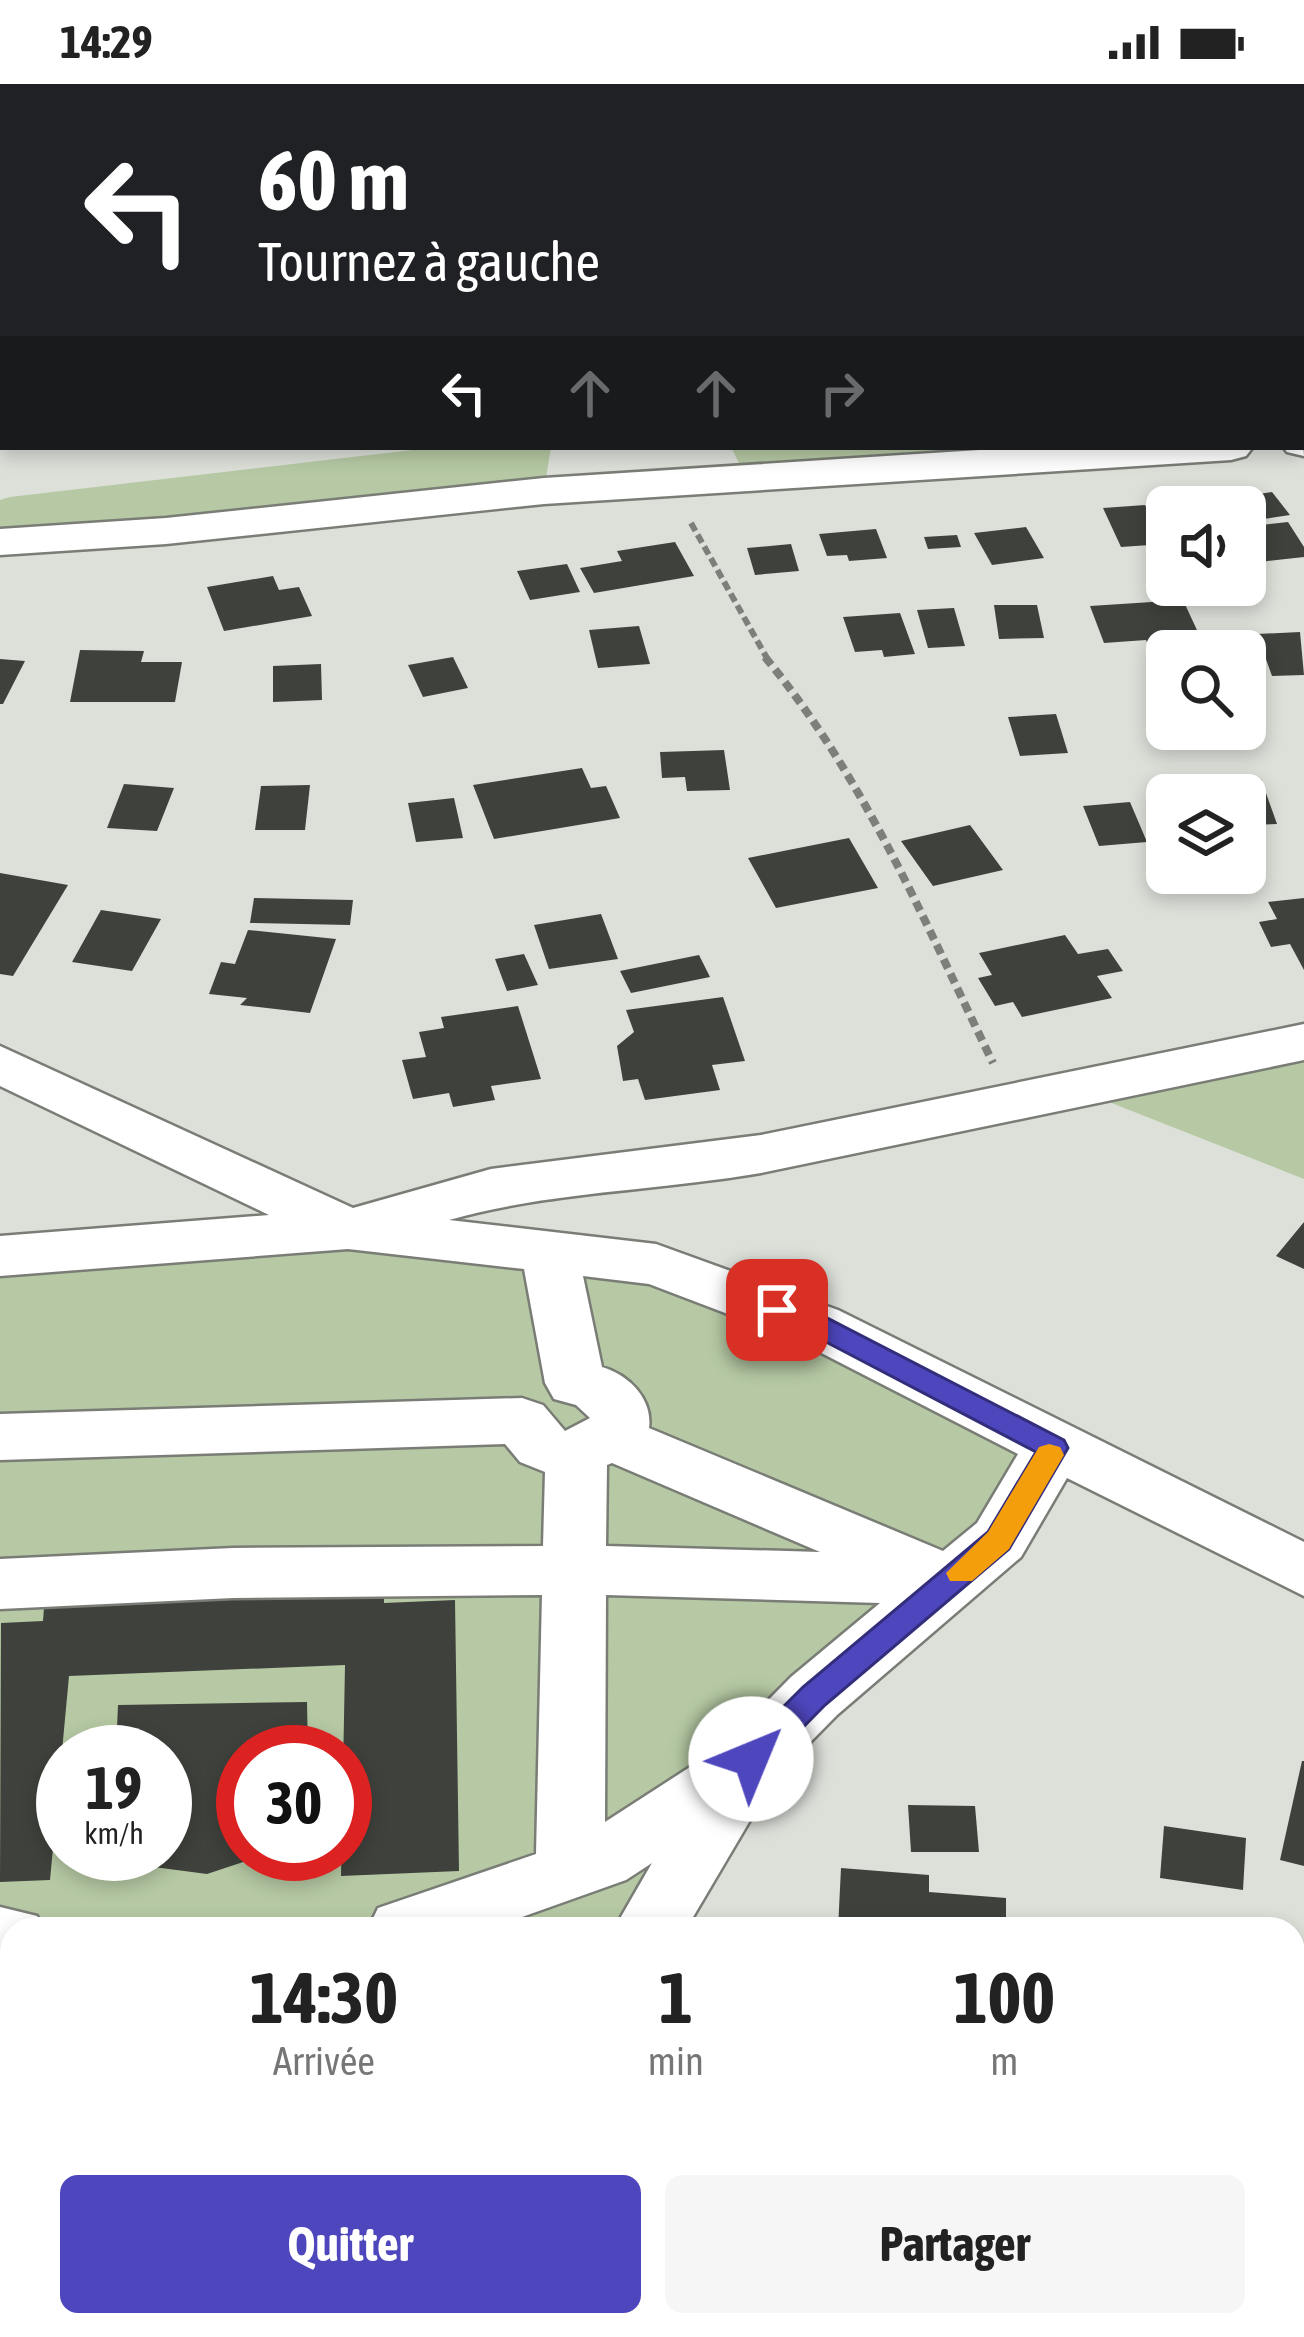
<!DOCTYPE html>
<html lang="fr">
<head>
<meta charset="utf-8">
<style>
  :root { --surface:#fff; --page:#f6f6f6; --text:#222; --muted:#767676; --accent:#4e46bd }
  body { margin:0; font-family:"Asap Condensed",sans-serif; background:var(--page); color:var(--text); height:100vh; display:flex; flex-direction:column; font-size:45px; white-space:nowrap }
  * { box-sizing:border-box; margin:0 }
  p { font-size:39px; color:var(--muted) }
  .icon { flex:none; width:66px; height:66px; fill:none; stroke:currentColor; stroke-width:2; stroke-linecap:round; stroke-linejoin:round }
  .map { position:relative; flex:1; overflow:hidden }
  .drawer { position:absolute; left:0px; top:1833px; width:1305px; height:420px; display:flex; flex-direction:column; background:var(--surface); border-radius:36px 36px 0 0; box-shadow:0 6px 18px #0003 }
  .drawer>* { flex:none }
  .hud { position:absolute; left:0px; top:0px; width:1305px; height:366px; box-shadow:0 6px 18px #0003; background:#202124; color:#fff; overflow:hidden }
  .tools { position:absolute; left:1146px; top:402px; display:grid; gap:24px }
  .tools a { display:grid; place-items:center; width:120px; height:120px; border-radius:18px; background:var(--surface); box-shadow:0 6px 18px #0003; font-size:60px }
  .speed { position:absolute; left:36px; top:1641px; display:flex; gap:24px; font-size:60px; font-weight:700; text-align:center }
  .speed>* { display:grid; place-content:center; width:156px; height:156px; border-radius:50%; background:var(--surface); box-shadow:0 6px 18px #0003; line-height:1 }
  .speed small { font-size:30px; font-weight:400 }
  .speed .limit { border:18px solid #d22; background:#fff; color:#111 }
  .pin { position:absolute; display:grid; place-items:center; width:102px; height:102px; color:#fff; margin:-51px; border-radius:24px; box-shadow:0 6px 18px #0006 }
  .me { position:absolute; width:132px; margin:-66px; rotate:45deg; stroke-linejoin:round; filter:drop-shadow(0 0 9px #0008) }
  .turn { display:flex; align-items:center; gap:42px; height:252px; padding:0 60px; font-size:54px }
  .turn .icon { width:156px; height:156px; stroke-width:2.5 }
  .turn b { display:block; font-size:84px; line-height:102px }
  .lanes { display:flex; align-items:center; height:114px; padding:0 60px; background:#0003; justify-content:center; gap:60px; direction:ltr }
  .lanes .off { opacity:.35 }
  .eta { display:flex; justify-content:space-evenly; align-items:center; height:204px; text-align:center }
  .eta b { font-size:72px; font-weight:700; line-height:84px }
  .primary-button { display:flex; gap:24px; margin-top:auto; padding:24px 60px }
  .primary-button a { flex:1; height:138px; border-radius:18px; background:var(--accent); color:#fff; font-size:48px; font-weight:700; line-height:138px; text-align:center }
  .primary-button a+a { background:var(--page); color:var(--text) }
  .status { display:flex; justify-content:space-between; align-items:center; height:84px; padding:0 60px; background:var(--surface); direction:ltr }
  .status svg { height:33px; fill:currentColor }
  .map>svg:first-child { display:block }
</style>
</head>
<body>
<div class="status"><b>14:29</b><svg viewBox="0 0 49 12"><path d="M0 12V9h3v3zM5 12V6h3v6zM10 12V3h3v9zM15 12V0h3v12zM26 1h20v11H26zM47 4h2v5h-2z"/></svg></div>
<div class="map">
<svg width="1304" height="2253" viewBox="0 0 1304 2253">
  <rect width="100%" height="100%" fill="#dce0d9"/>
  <!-- green -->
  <path fill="#b6c9a4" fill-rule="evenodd" d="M 746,0 L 1304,0 L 1304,35 L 1302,3 L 738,3 Z
    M 438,363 L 551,363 L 544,407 L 0,458 L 0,416 L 10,413 Z
    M 731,363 L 1231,363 L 746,393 Z
    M 1304,958 L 1304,1095 L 1076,1005 Z
    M 348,1145 L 661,1174 L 1057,1344 L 999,1456 L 814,1612 L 649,1845 L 12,1845 L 12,2145 L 0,2147 L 0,1172 ZM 63,1668 L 165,1668 L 165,1770 L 63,1770 ZM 243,1668 L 345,1668 L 345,1770 L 243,1770 Z"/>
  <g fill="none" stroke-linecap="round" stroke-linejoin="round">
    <!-- stream -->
    <path fill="#8ea17b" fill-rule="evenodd" d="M 0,328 L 3,328 L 3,336 L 0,336 Z"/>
  </g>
  <!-- building -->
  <path fill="#3f423c" d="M 1272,408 L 1290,431 L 1245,438 L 1245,423 L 1208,423 L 1205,418 Z
    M 1145,421 L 1164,460 L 1121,463 L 1103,424 Z
    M 1288,438 L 1304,463 L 1304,473 L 1259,478 L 1245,455 L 1245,443 Z
    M 1026,443 L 1044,474 L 992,481 L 974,449 Z
    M 876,445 L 887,474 L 849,477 L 847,471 L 827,472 L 819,450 Z
    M 957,451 L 961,463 L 928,465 L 924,453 Z
    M 675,458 L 694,492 L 594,509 L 580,484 L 622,477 L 617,467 Z
    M 791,460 L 799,487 L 755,491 L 747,464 Z
    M 567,480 L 580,508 L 530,516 L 517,487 Z
    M 273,492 L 279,506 L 299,503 L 312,532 L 224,547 L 207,503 Z
    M 1183,516 L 1203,559 L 1149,563 L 1146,556 L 1104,559 L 1090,522 Z
    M 994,521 L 1037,521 L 1044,554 L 999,555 Z
    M 954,524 L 965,562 L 928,564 L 917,526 Z
    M 900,529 L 915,570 L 884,573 L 882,566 L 855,568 L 843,533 Z
    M 639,542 L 650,580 L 598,584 L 589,546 Z
    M 1300,548 L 1304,591 L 1272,592 L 1257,550 Z
    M 80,566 L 144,567 L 141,578 L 182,578 L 175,618 L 70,618 Z
    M 453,573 L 468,604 L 423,613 L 408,581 Z
    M 0,575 L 25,577 L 3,620 L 0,620 Z
    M 321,580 L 322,616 L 273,618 L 273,582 Z
    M 1056,630 L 1068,669 L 1020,672 L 1008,633 Z
    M 724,666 L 730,706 L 687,707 L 685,693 L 662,694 L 660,668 Z
    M 582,684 L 591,704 L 606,702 L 620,734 L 494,755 L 473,701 Z
    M 1261,695 L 1277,740 L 1245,741 L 1245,711 L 1206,711 L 1202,697 Z
    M 124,700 L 174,704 L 157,747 L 107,744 Z
    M 310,701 L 305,746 L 255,746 L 261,702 Z
    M 454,714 L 463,754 L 416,758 L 408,719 Z
    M 1130,718 L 1147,758 L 1099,762 L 1083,722 Z
    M 970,741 L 1003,786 L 933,802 L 901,757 Z
    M 849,754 L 878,804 L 776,824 L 748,774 Z
    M 0,789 L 68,801 L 13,892 L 0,890 Z
    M 254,814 L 353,816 L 350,841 L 250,839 Z
    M 1304,814 L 1304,886 L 1290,860 L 1271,863 L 1259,838 L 1277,835 L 1268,818 Z
    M 101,826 L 161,835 L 132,887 L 72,878 Z
    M 601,830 L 618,875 L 549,885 L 534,841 Z
    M 248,846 L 336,855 L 310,929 L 240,921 L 247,914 L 209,910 L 221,878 L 235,880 Z
    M 1065,851 L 1078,870 L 1108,865 L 1123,887 L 1097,892 L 1112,914 L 1022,933 L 1013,918 L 995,922 L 978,894 L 992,891 L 979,869 Z
    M 524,870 L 538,901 L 507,907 L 495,875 Z
    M 699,871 L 710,893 L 631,909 L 620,887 Z
    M 723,913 L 745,977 L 712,981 L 720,1006 L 645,1016 L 638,995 L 623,997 L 617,962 L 634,948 L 626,926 Z
    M 518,922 L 541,995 L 491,1002 L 495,1016 L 453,1023 L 449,1009 L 413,1015 L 402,976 L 426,973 L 419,948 L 444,944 L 441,933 Z
    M 1304,1138 L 1304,1185 L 1276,1172 Z
    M 384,1498 L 384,1519 L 455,1516 L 459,1787 L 341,1792 L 345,1581 L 69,1592 L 50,1796 L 0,1798 L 1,1539 L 43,1537 L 45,1510 Z
    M 307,1618 L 308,1668 L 243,1668 L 243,1770 L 264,1771 L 207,1790 L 108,1777 L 112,1770 L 165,1770 L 165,1668 L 116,1668 L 118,1621 Z
    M 1302,1677 L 1304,1677 L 1304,1782 L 1280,1776 Z
    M 908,1721 L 975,1722 L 979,1768 L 911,1768 Z
    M 1164,1742 L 1246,1754 L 1243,1806 L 1160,1794 Z
    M 841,1784 L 929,1791 L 929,1808 L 1006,1814 L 1006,1845 L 838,1845 Z
    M 182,2241 L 248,2241 L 248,2253 L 182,2253 Z
    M 540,2241 L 722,2241 L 722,2253 L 539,2253 Z"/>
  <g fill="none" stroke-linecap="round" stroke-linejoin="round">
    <!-- street casing -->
    <g stroke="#797d76" stroke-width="5">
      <path id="street" d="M 1302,346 L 1304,372 L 1287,368 L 1283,363 L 1302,363 Z
        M 1027,363 L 1253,363 L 1246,372 L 1231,376 L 544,420 L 166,460 L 0,471 L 0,445 L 166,434 L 544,394 Z
        M 1304,940 L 1304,976 L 761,1089 C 657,1107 552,1107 449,1136 L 656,1160 L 838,1226 L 1304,1458 L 1304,1512 L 1067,1394 L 1021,1473 L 837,1631 L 775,1694 L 686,1845 L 614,1845 L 652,1779 L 626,1796 L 488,1845 L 368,1845 L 378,1824 L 536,1770 L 542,1511 L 233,1514 L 0,1525 L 0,1475 L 233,1464 L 543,1462 L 545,1388 L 520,1378 L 505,1360 L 0,1376 L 0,1330 L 522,1314 L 543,1321 L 565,1347 L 590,1334 L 576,1321 L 554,1315 L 545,1299 L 524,1185 L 348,1165 L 0,1192 L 0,1152 L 269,1131 L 0,1002 L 0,962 L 353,1124 L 491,1085 L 761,1051 ZM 583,1192 L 649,1200 L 796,1256 L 1018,1370 L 977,1439 L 943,1467 L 649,1344 C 653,1315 629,1291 602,1283 ZM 612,1379 L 820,1468 L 606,1462 L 607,1381 ZM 606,1511 L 880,1519 L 791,1593 L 724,1661 L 605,1738 Z
        M 0,1823 L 37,1832 L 43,1845 L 12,1845 L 12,1883 L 0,1883 Z
        M 12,2110 L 12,2180 L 0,2182 L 0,2112 Z
        M 1293,2132 L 1304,2133 L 1304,2203 L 1293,2202 Z"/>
    </g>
    <!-- path-far1 -->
    <path stroke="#7c7f7a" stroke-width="6" stroke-dasharray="9 4.5" stroke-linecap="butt" d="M 691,439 L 768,576"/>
    <!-- path -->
    <path stroke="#7c7f7a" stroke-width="8" stroke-dasharray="10 6" stroke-linecap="butt" d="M 765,573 C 865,694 925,839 993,979"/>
    <!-- street -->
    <use href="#street" fill="#fff" fill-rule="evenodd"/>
  </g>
  <!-- route -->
  <path fill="#4e46bd" stroke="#332e7b" stroke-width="3" d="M 777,1216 L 827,1234 L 1064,1356 L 1068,1364 L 1009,1465 L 825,1621 L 763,1684 L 751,1688 L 740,1684 L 735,1675 L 740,1666 L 803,1603 L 988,1448 L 1036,1368 L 807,1248 L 767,1233 L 763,1226 Z"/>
  <!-- slow -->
  <path fill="#f59e0b" d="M 1049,1360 L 1060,1363 L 1064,1371 L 1009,1465 L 972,1497 L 950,1497 L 946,1489 L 988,1448 L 1039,1363 Z"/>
</svg>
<div class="tools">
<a><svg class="icon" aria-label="sound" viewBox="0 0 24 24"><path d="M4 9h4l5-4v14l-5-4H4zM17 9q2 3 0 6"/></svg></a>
<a><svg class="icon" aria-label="search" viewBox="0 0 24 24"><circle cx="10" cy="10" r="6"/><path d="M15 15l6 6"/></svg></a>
<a><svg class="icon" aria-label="layers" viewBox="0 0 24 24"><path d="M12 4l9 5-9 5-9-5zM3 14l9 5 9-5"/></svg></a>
</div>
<div class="speed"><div>19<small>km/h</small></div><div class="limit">30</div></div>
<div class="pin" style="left:777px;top:1226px;background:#d93025"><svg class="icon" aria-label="arrive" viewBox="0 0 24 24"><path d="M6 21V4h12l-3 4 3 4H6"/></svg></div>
<svg class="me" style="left:751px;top:1675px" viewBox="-20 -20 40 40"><circle r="19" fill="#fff"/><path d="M0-13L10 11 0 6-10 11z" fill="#4e46bd"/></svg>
<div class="hud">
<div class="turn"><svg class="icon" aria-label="left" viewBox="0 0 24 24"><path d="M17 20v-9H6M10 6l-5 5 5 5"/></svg><div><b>60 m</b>Tournez à gauche</div></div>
<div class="lanes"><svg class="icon" aria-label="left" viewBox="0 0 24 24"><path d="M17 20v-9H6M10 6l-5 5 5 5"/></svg><svg class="icon off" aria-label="ahead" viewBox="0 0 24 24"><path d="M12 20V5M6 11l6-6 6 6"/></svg><svg class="icon off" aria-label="ahead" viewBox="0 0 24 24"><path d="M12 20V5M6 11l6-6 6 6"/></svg><svg class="icon off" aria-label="right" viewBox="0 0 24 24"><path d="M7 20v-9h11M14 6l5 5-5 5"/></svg></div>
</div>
<section class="drawer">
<div class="eta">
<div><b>14:30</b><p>Arrivée</p></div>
<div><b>1</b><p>min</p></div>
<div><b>100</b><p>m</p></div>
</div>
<div class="primary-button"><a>Quitter</a><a>Partager</a></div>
</section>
</div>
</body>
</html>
